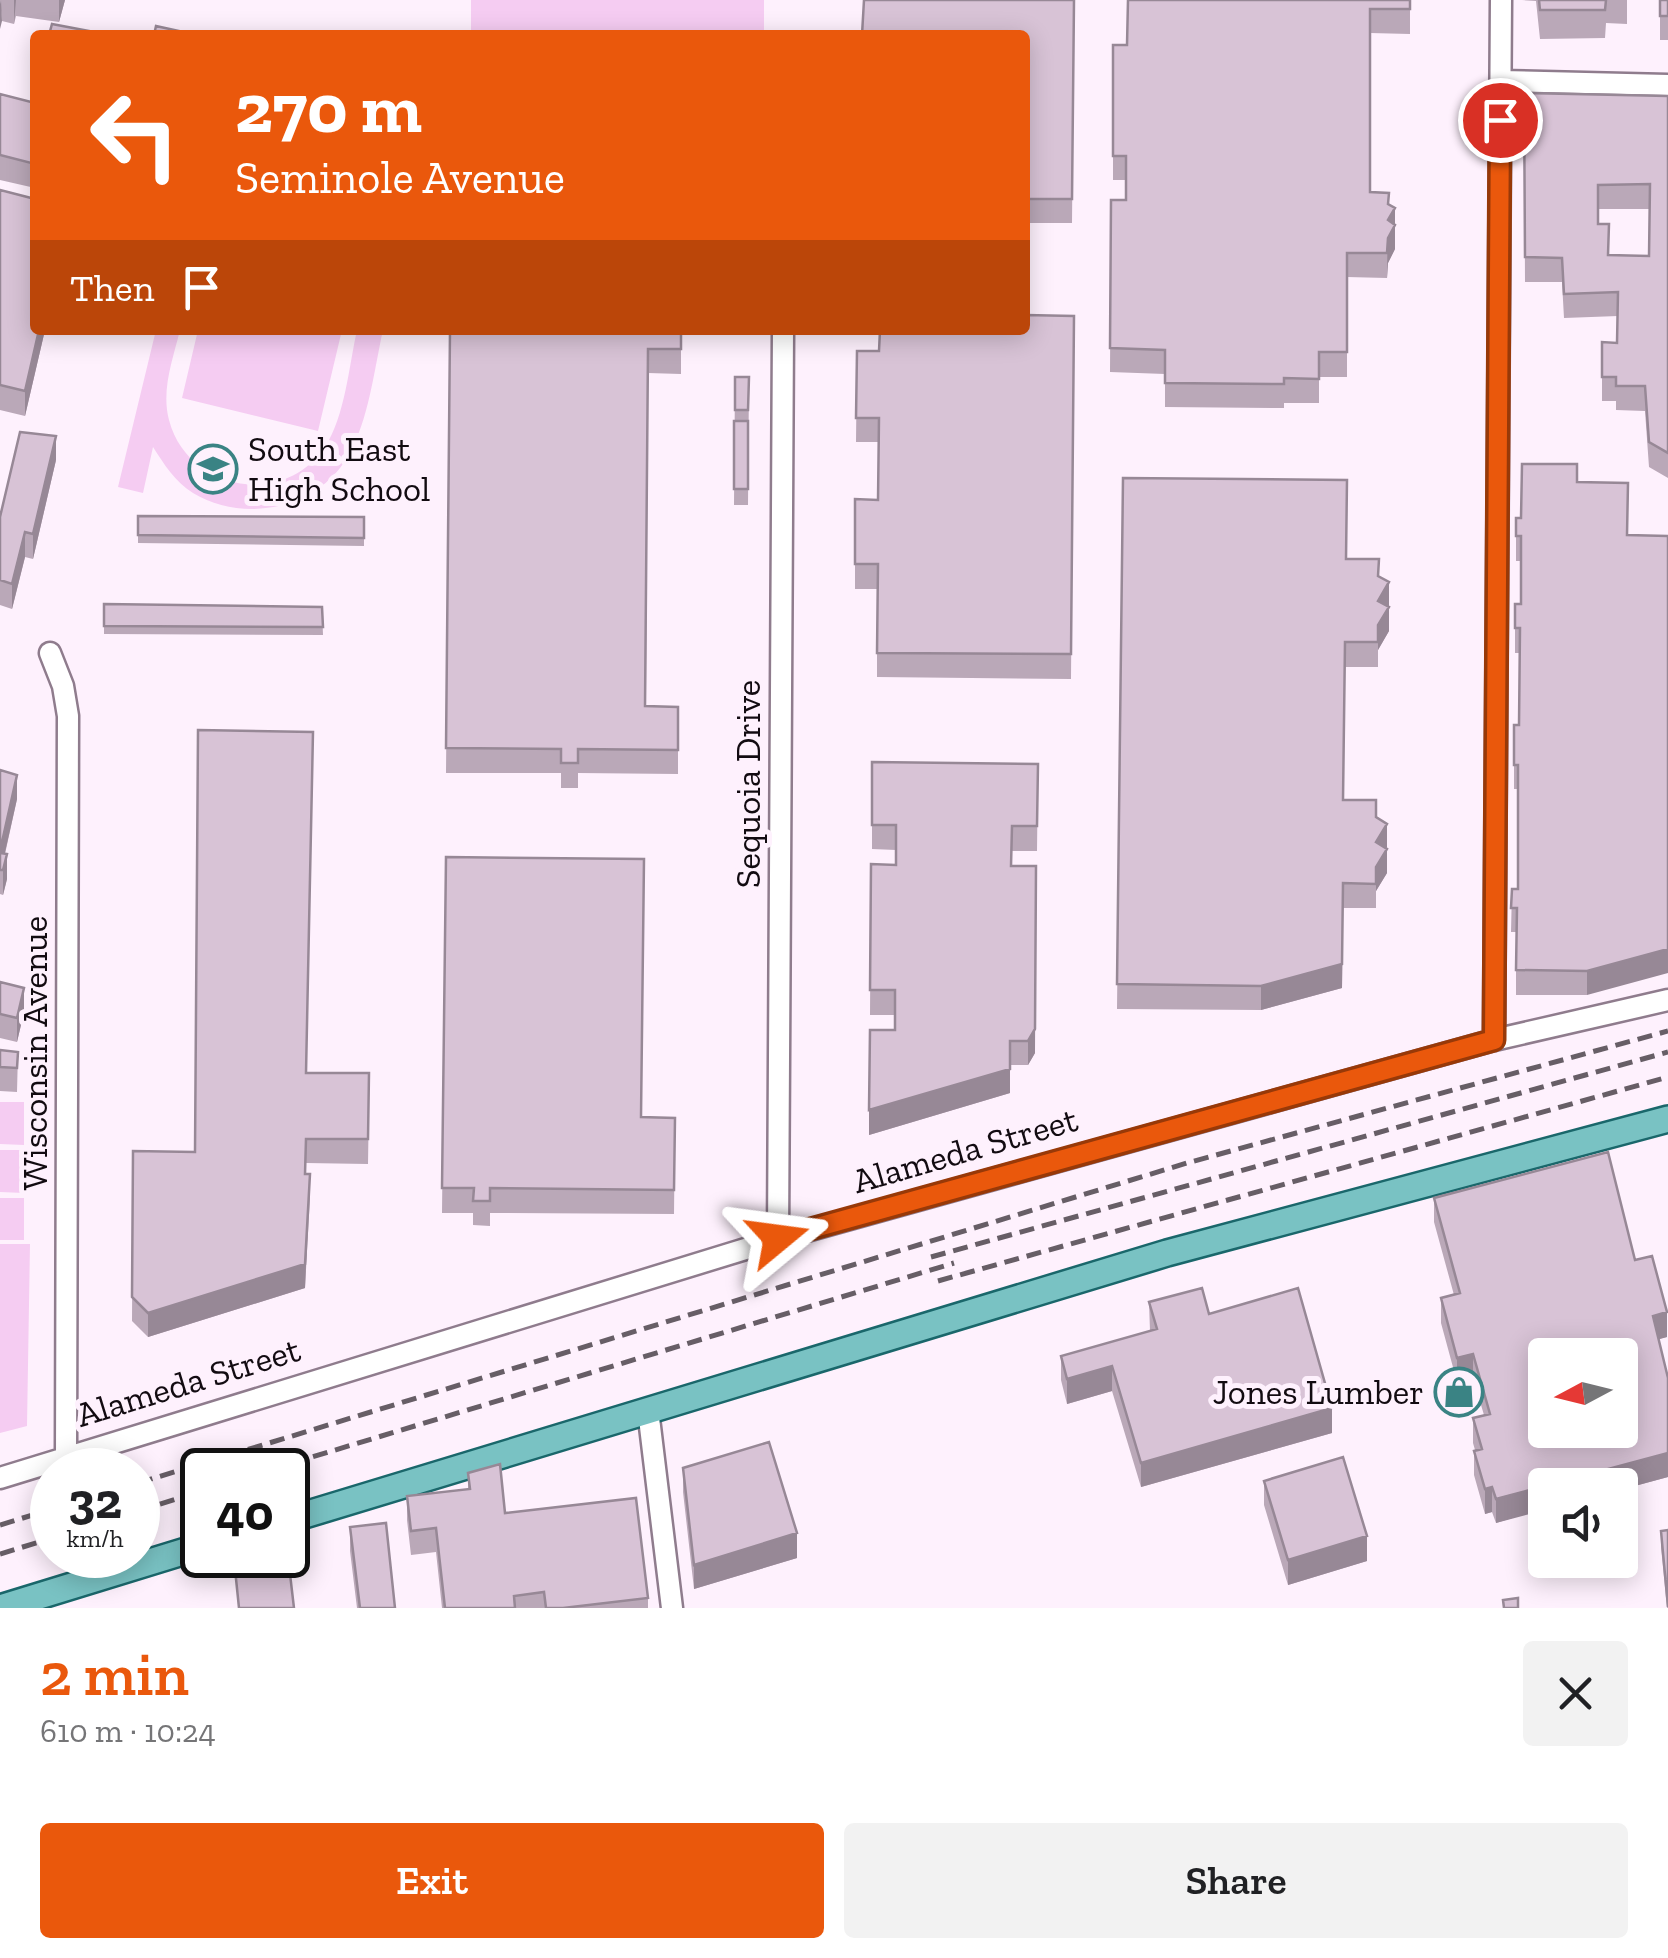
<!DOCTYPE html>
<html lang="en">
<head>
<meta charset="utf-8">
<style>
  :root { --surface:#fff; --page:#f2f2f2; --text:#202124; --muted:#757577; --accent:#ea580c }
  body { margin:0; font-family:"Zilla Slab",serif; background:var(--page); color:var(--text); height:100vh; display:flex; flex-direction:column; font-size:38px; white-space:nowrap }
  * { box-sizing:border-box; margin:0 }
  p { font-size:32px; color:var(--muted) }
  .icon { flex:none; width:55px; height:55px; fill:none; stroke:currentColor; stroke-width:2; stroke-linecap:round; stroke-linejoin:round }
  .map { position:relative; height:1608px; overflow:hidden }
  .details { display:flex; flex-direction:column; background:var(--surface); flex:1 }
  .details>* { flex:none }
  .top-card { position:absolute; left:30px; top:30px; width:1000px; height:305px; border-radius:10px; box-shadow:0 5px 25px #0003; background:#ea580c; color:#fff; overflow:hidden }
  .needle { width:65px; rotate:263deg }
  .buttons { position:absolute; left:1528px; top:1338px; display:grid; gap:20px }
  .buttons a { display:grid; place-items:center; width:110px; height:110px; border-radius:10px; background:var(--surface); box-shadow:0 5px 25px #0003; font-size:50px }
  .speed { position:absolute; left:30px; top:1448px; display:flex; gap:20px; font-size:50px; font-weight:700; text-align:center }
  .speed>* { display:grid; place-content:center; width:130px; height:130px; border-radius:50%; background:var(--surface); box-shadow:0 5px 25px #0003; line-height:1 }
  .speed small { font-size:25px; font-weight:400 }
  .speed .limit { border:5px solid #111; border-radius:15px; background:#fff; color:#111 }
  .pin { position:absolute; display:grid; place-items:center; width:85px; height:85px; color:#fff; margin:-42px; border:5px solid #fff; border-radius:50%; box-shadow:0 2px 10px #0007 }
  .me { position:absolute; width:110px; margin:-55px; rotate:74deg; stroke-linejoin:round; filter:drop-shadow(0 0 8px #0008) }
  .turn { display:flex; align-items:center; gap:35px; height:210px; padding:0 40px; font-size:45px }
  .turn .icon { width:130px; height:130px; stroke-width:2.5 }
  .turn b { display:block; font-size:70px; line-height:85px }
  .then { display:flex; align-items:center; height:95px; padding:0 40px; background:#0003; gap:20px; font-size:38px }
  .round { display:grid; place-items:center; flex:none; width:105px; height:105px; border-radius:10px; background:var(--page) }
  .head { display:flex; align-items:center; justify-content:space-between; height:170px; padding:0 40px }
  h1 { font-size:60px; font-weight:600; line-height:75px; color:var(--accent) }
  .primary-button { display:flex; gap:20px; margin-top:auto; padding:20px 40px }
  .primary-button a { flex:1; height:115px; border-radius:10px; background:var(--accent); color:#fff; font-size:40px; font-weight:600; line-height:115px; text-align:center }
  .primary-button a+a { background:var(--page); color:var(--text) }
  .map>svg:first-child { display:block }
</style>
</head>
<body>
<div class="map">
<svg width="1668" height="1608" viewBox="0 0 1668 1608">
  <rect width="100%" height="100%" fill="#fef1fd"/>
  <!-- green -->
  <path fill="#f5ccf2" d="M 471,0 L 764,0 L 764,35 L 471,35 Z
    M 156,330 L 180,330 C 173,359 161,390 169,420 C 187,490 283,509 325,447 C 345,416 349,366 357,330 L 383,330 C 374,370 369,420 348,456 C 318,509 244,524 193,493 C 175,482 164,464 153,447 L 143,493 L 118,487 Z
    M 198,330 L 342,330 L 318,431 L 182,398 Z
    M 0,1102 L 24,1102 L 24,1145 L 0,1144 Z
    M 0,1150 L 24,1150 L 24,1193 L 0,1192 Z
    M 0,1198 L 24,1198 L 24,1240 L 0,1240 Z
    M 0,1244 L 30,1244 L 27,1426 L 0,1433 Z"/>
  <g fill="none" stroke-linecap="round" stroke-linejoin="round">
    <!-- minor casing -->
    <g stroke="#8f7c8d" stroke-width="25">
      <path id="minor" d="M 1501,81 L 1668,85
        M 50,653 L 63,686 L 68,716 L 66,1456
        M 1494,1040 L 1501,0
        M 778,1239 L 783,330
        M 648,1410 L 672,1608
        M 0,1478 L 778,1239 L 1494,1040 L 1668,1000"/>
    </g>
    <!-- major casing -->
    <g stroke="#1a676b" stroke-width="30">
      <path id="major" d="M 288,1520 L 1167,1253 L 1668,1119
        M 0,1608 L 202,1546"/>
    </g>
    <!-- minor -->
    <use href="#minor" stroke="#fff" stroke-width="20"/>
    <!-- major -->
    <use href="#major" stroke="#79c2c3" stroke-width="25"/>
    <!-- rail -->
    <path stroke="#675e66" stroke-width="5" stroke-dasharray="15 8" stroke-linecap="butt" d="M 931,1257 L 1668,1052
      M 938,1281 L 1668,1077
      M 269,1470 L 954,1263
      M 138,1483 L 1187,1163 L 1668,1031
      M 138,1511 L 202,1491
      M 0,1525 L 52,1509
      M 0,1554 L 52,1538"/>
  </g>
  <!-- wall -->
  <path fill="#baa8b8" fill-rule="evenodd" d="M 0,0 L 65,0 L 59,22 L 16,16 L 14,24 L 2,21 Z
    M 1074,0 L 1072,223 L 1025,223 L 1025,35 Z
    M 1410,0 L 1410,34 L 1370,33 L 1370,192 L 1395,208 L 1395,249 L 1388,263 L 1387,278 L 1347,277 L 1347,377 L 1319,377 L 1319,403 L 1284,403 L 1284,408 L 1165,407 L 1165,374 L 1110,372 L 1111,200 L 1126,200 L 1126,180 L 1113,180 L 1113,45 L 1127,45 Z
    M 1522,0 L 1627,0 L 1627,24 L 1606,23 L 1605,38 L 1540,39 L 1536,1 Z
    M 1660,0 L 1668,0 L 1668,40 L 1660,40 Z
    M 35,87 L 35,188 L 0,180 L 0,94 L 31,102 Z
    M 1524,93 L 1668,96 L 1668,478 L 1649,467 L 1645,411 L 1616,410 L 1616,401 L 1602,401 L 1602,342 L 1617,343 L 1618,316 L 1564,318 L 1562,282 L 1525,282 ZM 1598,209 L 1650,209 L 1649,256 L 1609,255 L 1598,224 Z
    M 0,190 L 35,330 L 45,330 L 25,416 L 0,410 Z
    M 1074,316 L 1071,679 L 877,677 L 877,589 L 855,589 L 855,499 L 878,500 L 879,442 L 856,442 L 857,351 L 879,351 Z
    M 450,330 L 681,330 L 681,374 L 648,373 L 646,706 L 678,707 L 678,774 L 578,773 L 578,788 L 561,788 L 561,773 L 446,773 Z
    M 735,377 L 749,377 L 748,505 L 734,505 Z
    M 56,460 L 33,559 L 25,557 L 12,609 L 0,605 L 0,517 Z
    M 1123,478 L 1346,559 L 1389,582 L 1389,631 L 1378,650 L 1378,667 L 1345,667 L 1343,800 L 1376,817 L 1387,873 L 1376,891 L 1376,908 L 1343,908 L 1342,988 L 1261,1010 L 1117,1009 Z
    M 1577,482 L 1628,483 L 1587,995 L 1516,995 L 1516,932 L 1511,932 L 1512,889 L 1518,889 L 1518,789 L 1514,789 L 1514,725 L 1519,725 L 1520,653 L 1515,653 L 1515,604 L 1521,604 L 1521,561 L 1516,561 L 1516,536 L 1521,518 Z
    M 138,516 L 364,517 L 364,546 L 138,543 Z
    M 104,604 L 322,607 L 323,635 L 104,634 Z
    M 872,762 L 1038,764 L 1037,851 L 1012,851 L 1012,866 L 1035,1053 L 1028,1065 L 1010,1065 L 1010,1093 L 869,1135 L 895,1030 L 895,1015 L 870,1015 L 871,864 L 896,865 L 896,850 L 872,849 Z
    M 0,770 L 17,799 L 5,854 L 7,879 L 3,895 L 0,894 Z
    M 446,857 L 641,1117 L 675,1118 L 674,1214 L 490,1213 L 490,1226 L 473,1225 L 473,1213 L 442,1213 Z
    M 0,982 L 24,1012 L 17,1042 L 0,1038 Z
    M 0,1050 L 18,1052 L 17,1092 L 0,1091 Z
    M 307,1073 L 369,1098 L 368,1164 L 306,1163 L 306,1174 L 310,1198 L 305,1288 L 148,1337 L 132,1321 L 133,1151 L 195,1152 Z
    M 1434,1198 L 1635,1260 L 1667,1337 L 1658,1339 L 1668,1477 L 1620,1490 L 1620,1485 L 1496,1523 L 1492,1512 L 1485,1514 L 1474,1475 L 1474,1451 L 1475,1450 L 1473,1443 L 1473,1418 L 1484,1415 L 1473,1378 L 1457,1382 L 1441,1323 L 1441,1298 L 1454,1295 L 1434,1222 Z
    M 1149,1302 L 1209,1314 L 1332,1433 L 1141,1487 L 1112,1391 L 1067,1404 L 1061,1380 L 1061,1356 L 1150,1331 Z
    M 683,1468 L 797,1558 L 694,1589 L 683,1492 Z
    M 468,1473 L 505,1513 L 648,1598 L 648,1608 L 442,1608 L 436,1552 L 411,1555 L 407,1520 L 407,1496 L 468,1489 Z
    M 1264,1481 L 1367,1561 L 1288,1585 L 1264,1505 Z
    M 350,1527 L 395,1608 L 357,1608 L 350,1551 Z
    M 1661,1531 L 1668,1608 L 1667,1608 L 1661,1547 Z"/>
  <!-- shaded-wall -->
  <path fill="#978896" d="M 1,0 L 2,21 L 0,29 L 0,4 Z
    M 14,0 L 16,0 L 14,24 Z
    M 59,0 L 65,0 L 59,22 Z
    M 1389,193 L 1389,218 L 1395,208 L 1395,249 L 1388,263 L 1387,278 L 1388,204 Z
    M 39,330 L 45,330 L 25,416 L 25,391 Z
    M 56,436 L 56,460 L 33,559 L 33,534 Z
    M 25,532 L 25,557 L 12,609 L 12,584 Z
    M 1389,582 L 1389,607 L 1378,601 Z
    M 1389,607 L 1389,631 L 1378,650 L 1378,667 L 1378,625 Z
    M 17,775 L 17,799 L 1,870 L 0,851 Z
    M 1387,824 L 1387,848 L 1376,842 Z
    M 1387,849 L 1387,873 L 1376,891 L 1376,908 L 1376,867 Z
    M 7,854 L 7,879 L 3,895 L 3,870 Z
    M 1036,866 L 1035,1053 L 1028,1065 L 1028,1041 Z
    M 1343,908 L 1342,988 L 1261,1010 L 1261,986 Z
    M 1668,949 L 1668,973 L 1587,995 L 1587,971 Z
    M 24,988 L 24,1012 L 17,1042 L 17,1018 Z
    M 1010,1069 L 1010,1093 L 869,1135 L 869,1110 Z
    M 310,1174 L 305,1288 L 148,1337 L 148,1313 Z
    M 1667,1312 L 1667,1337 L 1653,1341 L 1653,1316 Z
    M 1473,1354 L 1473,1378 L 1457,1382 L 1457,1358 Z
    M 1112,1366 L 1112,1391 L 1067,1404 L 1067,1379 Z
    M 1332,1408 L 1332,1433 L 1141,1487 L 1141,1463 Z
    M 1668,1453 L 1668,1477 L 1620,1490 L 1620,1485 L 1548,1485 Z
    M 1545,1486 L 1545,1510 L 1496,1523 L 1496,1499 Z
    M 1492,1487 L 1492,1512 L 1485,1514 L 1485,1489 Z
    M 797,1533 L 797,1558 L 694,1589 L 694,1565 Z
    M 1367,1536 L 1367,1561 L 1288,1585 L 1288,1560 Z"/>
  <!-- building -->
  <path fill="#d8c3d6" stroke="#978896" stroke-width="2.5" fill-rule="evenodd" d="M 864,0 L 1074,0 L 1072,199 L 1025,199 L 1025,35 L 862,35 Z
    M 1128,0 L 1410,0 L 1410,9 L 1370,9 L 1370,192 L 1389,193 L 1388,204 L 1395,208 L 1388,220 L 1395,225 L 1388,238 L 1387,253 L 1347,253 L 1347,352 L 1319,352 L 1319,379 L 1284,378 L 1284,384 L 1165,383 L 1165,350 L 1110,348 L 1111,200 L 1126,200 L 1126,156 L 1113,156 L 1113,45 L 1127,45 Z
    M 1539,0 L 1606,0 L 1605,10 L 1540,10 Z
    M 1660,0 L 1668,0 L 1668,16 L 1660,16 Z
    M 52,24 L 110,35 L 49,35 Z
    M 156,26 L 188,33 L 188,35 L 154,35 Z
    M 35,87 L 35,164 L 0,155 L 0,94 L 31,102 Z
    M 1524,93 L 1668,96 L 1668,453 L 1649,442 L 1645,386 L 1616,386 L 1616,377 L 1602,377 L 1602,342 L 1617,343 L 1618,292 L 1564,294 L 1562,258 L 1525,257 ZM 1650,184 L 1649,256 L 1608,255 L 1609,224 L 1598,224 L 1598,185 Z
    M 0,190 L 35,199 L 32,219 L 35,219 L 35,330 L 39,330 L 25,391 L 0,385 Z
    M 1025,315 L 1074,316 L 1071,654 L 877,653 L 878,564 L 855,564 L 855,499 L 878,500 L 879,418 L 856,418 L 857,351 L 879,351 L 880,330 L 1025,330 Z
    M 450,330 L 681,330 L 681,349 L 648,349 L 645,706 L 678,707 L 678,750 L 578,749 L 578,763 L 561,763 L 561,749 L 446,748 Z
    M 735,377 L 749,377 L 748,410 L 735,410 Z
    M 734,421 L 748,421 L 748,489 L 734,489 Z
    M 20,432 L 56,436 L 33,534 L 25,532 L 12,584 L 0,580 L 0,517 Z
    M 1522,464 L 1577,464 L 1577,482 L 1628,483 L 1627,535 L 1668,536 L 1668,949 L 1587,971 L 1516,970 L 1517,908 L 1511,908 L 1512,889 L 1518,889 L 1518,765 L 1514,765 L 1514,725 L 1519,725 L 1520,628 L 1515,628 L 1515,604 L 1521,604 L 1521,536 L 1516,536 L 1516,518 L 1521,518 Z
    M 1123,478 L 1347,480 L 1346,559 L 1379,559 L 1378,576 L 1389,582 L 1378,601 L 1389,607 L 1378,625 L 1378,642 L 1345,642 L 1343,800 L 1376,800 L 1376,817 L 1387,824 L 1376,842 L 1387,849 L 1376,867 L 1376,884 L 1343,883 L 1342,964 L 1261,986 L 1117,984 Z
    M 138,516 L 364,517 L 364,538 L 138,535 Z
    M 104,604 L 322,607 L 323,627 L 104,626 Z
    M 198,730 L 313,732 L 306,1073 L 369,1073 L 368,1139 L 306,1139 L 305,1174 L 310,1174 L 305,1264 L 148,1313 L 132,1297 L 133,1151 L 195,1152 Z
    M 872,762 L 1038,764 L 1037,826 L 1012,826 L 1011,866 L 1036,866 L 1035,1029 L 1028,1041 L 1010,1041 L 1010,1069 L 869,1110 L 870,1030 L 895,1030 L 895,990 L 870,990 L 871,864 L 896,865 L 896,825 L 872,825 Z
    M 0,770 L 17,775 L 0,851 Z
    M 0,853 L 7,854 L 3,870 L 0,870 Z
    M 446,857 L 644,859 L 641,1117 L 675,1118 L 674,1190 L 490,1188 L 490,1201 L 473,1201 L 474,1188 L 442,1188 Z
    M 0,982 L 24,988 L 17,1018 L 0,1014 Z
    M 0,1050 L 18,1052 L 17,1068 L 0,1067 Z
    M 1608,1152 L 1635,1260 L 1652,1256 L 1667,1312 L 1653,1316 L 1668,1378 L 1668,1453 L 1496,1499 L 1492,1487 L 1485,1489 L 1474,1451 L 1482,1449 L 1473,1418 L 1490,1414 L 1473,1354 L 1457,1358 L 1441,1298 L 1460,1293 L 1434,1198 ZM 1545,1355 L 1620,1355 L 1620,1430 L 1545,1430 Z
    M 1202,1288 L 1209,1314 L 1298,1288 L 1332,1408 L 1141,1463 L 1112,1366 L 1067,1379 L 1061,1356 L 1157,1329 L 1149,1302 Z
    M 769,1442 L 797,1533 L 694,1565 L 683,1468 Z
    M 1343,1457 L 1367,1536 L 1288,1560 L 1264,1481 Z
    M 500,1464 L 505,1513 L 636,1498 L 648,1598 L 563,1608 L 546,1608 L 544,1592 L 514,1596 L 515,1608 L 445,1608 L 436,1528 L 411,1531 L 407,1496 L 470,1489 L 468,1473 Z
    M 386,1523 L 395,1608 L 360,1608 L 350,1527 Z
    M 1668,1530 L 1668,1607 L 1661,1531 Z
    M 288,1557 L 294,1608 L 239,1608 L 235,1569 L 271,1565 L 271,1559 Z
    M 1518,1598 L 1518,1608 L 1504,1608 L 1503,1600 Z"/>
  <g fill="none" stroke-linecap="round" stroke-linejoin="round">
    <!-- route casing -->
    <g stroke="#983908" stroke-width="25">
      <path id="route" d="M 778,1238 L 1494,1040 L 1500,120"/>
    </g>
    <!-- route -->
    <use href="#route" stroke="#ea580c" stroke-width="18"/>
  </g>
  <!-- icons -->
  <defs>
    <g id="school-ring" transform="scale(2.5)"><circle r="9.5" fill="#fef1fd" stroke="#3a8384" stroke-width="1.5"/><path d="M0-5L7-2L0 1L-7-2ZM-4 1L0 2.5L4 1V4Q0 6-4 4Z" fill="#3a8384"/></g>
    <g id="shop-ring" transform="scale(2.5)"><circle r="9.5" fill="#fef1fd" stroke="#3a8384" stroke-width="1.5"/><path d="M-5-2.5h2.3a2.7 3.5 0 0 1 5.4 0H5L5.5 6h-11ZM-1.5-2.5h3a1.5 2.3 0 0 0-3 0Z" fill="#3a8384"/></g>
  </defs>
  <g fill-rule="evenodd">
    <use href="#school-ring" x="213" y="469"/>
    <use href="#shop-ring" x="1459" y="1392"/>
  </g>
  <g text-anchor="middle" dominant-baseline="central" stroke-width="10" stroke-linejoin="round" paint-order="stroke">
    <!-- poi labels -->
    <g font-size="35" fill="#120b11" stroke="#fef1fd" text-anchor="start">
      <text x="248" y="449">South East<tspan x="248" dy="40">High School</tspan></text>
      <text x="1424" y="1392" text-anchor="end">Jones Lumber</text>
    </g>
    <!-- street labels -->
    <g font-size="35" fill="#120b11" stroke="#fef1fd">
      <text transform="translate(748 784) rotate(-90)">Sequoia Drive</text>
      <text transform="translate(35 1053) rotate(-90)">Wisconsin Avenue</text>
      <text transform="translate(965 1150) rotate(-16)">Alameda Street</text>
      <text transform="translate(188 1382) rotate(-17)">Alameda Street</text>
    </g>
  </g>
</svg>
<div class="buttons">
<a><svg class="needle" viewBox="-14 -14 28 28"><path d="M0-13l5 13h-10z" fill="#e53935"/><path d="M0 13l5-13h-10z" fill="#757577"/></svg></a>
<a><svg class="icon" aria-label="sound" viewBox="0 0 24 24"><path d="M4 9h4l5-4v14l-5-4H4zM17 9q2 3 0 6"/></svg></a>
</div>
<div class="speed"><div>32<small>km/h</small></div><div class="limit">40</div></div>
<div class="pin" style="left:1500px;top:120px;background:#d93025"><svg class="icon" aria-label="arrive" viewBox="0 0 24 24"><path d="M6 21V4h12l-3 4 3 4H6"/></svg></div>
<svg class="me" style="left:778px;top:1238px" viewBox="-20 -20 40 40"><path d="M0-17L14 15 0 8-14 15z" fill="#ea580c" stroke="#fff" stroke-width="4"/></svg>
<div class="top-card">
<div class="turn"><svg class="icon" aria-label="left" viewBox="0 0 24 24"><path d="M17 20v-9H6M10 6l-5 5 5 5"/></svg><div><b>270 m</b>Seminole Avenue</div></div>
<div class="then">Then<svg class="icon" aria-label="arrive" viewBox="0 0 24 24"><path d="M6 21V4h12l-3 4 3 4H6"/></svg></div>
</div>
</div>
<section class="details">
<div class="head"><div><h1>2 min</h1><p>610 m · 10:24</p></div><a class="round"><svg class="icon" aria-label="close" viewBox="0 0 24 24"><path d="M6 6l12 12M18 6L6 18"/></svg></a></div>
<div class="primary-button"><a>Exit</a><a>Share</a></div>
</section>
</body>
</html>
